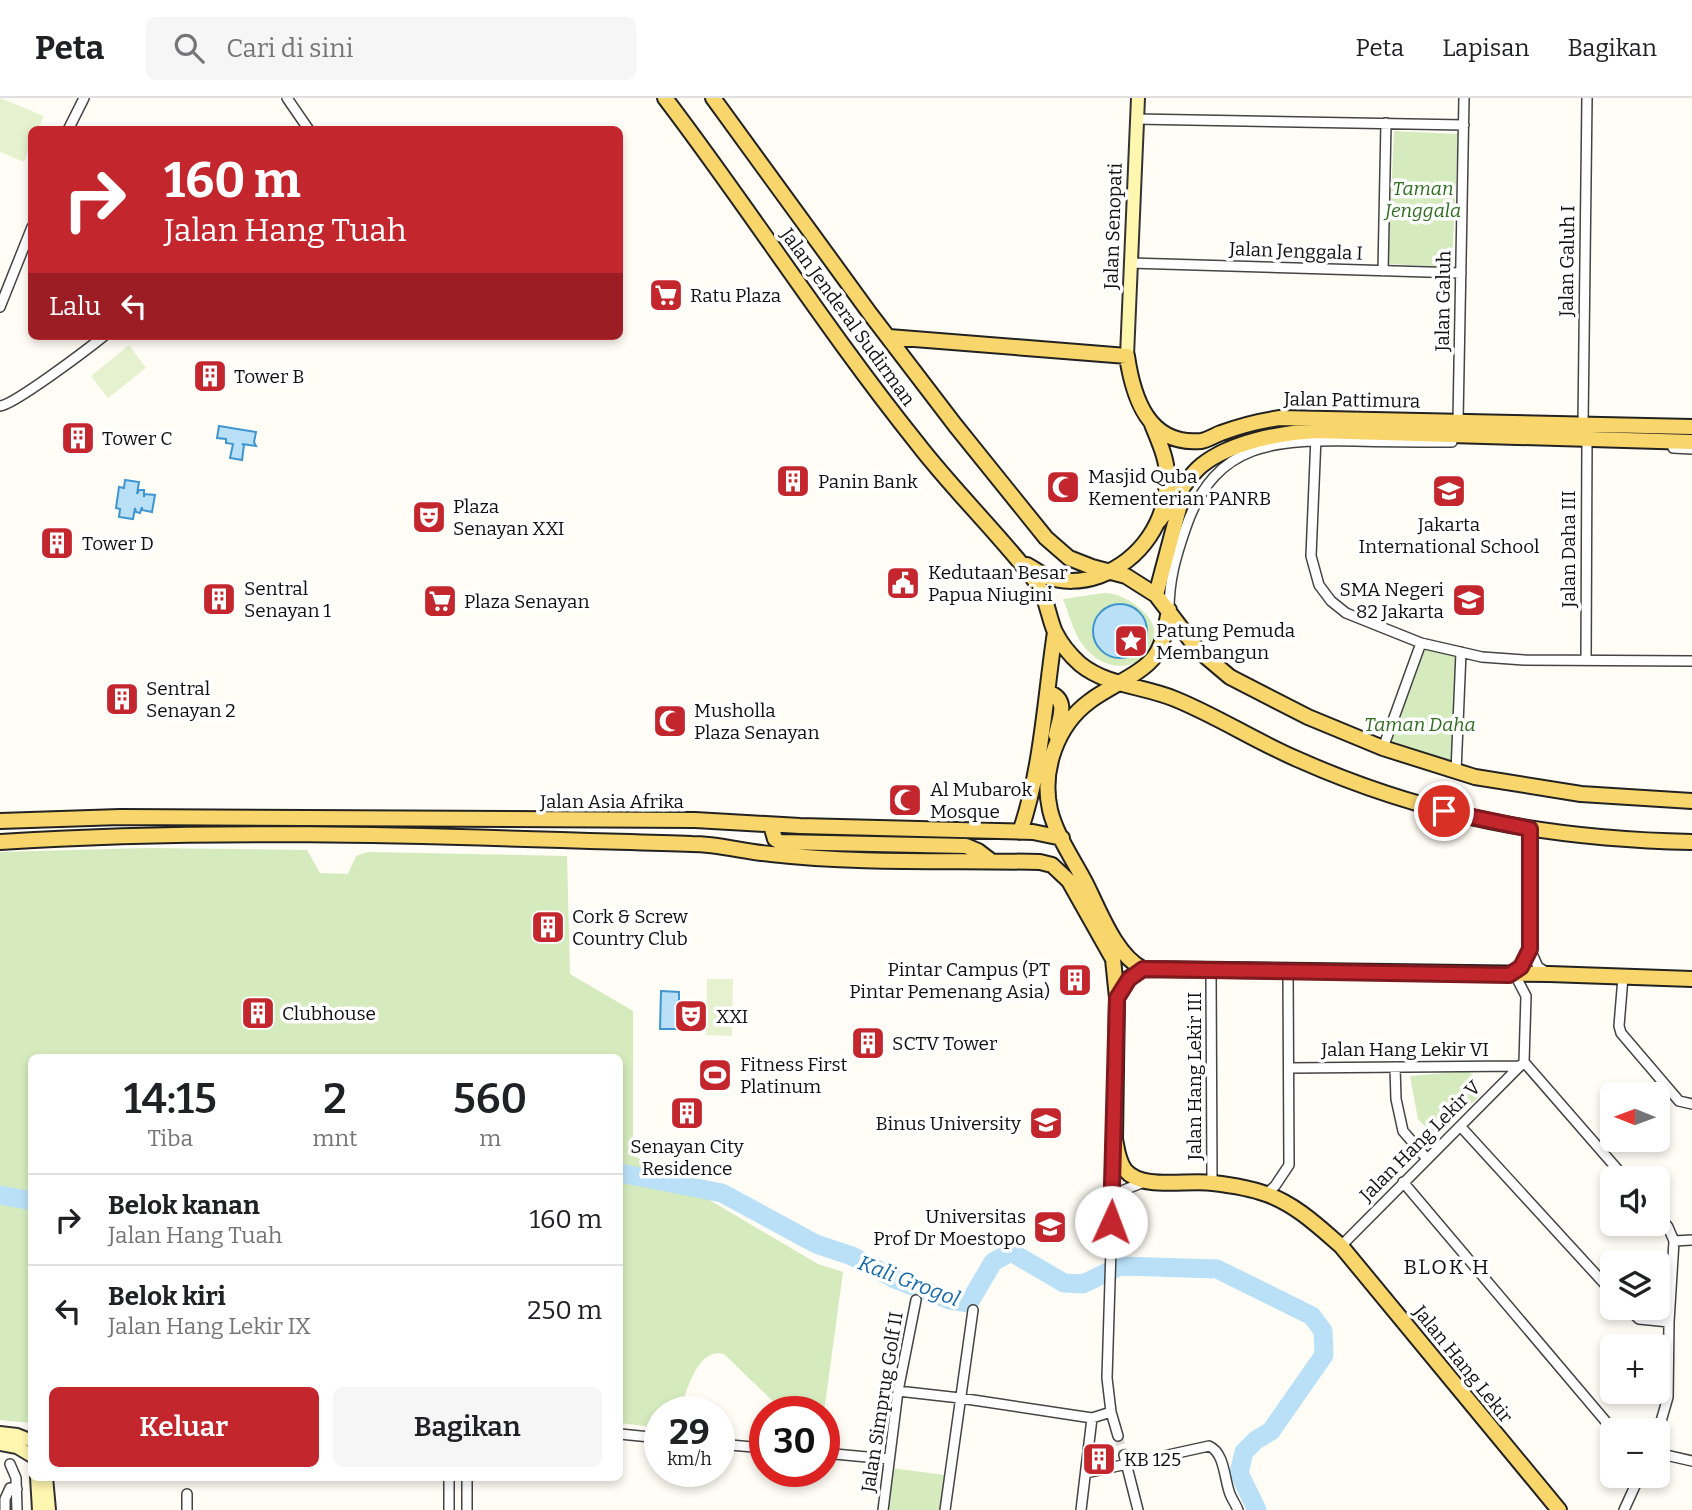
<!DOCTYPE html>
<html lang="id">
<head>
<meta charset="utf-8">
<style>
  :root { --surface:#fff; --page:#f6f6f6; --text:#202124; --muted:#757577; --line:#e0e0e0; --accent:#c4262e }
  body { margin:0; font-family:Bitter,serif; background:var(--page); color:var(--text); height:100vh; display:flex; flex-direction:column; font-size:26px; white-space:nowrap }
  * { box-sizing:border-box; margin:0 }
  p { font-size:23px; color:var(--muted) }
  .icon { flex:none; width:38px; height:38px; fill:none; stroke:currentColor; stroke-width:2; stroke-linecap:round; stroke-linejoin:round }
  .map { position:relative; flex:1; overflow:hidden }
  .sheet { position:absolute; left:28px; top:956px; width:595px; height:427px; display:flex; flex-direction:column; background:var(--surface); border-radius:10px; box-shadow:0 4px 10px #0003 }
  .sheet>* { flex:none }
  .guide { position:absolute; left:28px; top:28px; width:595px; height:214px; border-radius:10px; box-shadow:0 4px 10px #0003; background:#c4262e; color:#fff; overflow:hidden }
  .needle { width:46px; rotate:271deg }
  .buttons { position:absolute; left:1600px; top:984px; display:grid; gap:14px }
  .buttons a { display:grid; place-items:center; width:70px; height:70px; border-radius:10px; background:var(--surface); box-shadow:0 4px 10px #0003; font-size:35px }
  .speed { position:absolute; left:644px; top:1298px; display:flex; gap:14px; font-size:35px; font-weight:700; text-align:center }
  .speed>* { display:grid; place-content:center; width:91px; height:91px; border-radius:50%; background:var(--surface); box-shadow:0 4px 10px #0003; line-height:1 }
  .speed small { font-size:18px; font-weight:400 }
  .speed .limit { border:10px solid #d22; background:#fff; color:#111 }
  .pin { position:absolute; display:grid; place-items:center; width:60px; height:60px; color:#fff; margin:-30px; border:4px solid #fff; border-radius:50%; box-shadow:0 2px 7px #0007 }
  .me { position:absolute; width:77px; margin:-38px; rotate:2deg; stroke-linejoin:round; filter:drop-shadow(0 0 5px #0008) }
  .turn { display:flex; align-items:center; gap:24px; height:147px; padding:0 21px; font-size:32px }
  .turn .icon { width:91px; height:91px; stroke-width:2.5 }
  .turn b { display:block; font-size:49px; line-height:60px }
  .then { display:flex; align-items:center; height:66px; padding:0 21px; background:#0003; gap:14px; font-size:26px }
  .eta { display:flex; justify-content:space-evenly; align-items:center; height:119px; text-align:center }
  .eta b { font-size:42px; font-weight:600; line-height:49px }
  .button { display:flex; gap:14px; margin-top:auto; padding:14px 21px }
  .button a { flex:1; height:80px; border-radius:10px; background:var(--accent); color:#fff; font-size:28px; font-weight:600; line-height:80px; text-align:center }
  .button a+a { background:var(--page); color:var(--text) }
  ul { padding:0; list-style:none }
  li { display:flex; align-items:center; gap:21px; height:91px; padding:0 21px; border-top:2px solid var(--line) }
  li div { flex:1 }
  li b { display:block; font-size:26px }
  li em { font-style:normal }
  header { display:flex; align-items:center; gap:42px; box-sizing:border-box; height:98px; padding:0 35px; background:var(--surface); border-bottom:2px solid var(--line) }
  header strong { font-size:33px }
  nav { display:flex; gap:38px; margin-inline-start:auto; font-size:24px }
  .search { width:490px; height:63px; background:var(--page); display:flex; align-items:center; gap:18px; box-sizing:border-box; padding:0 24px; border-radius:10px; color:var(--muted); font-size:26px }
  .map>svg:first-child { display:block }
</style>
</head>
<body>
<header>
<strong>Peta</strong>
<div class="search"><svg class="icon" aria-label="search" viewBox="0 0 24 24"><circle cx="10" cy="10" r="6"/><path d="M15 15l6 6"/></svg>Cari di sini</div>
<nav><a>Peta</a><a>Lapisan</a><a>Bagikan</a></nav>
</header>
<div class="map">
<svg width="1692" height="1412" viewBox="0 0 1692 1412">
  <rect width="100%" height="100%" fill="#fffdf5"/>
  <!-- green -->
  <path fill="#d5ebbd" d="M 1394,33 L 1458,36 L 1452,169 L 1388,166 Z
    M 1104,495 C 1117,495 1128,501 1138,509 C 1186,545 1120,598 1082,546 C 1073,533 1069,516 1063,501 Z
    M 1415,544 L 1457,558 L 1451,670 L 1377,649 Z
    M 146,750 L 307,752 L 320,775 L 348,776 L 356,758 L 368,754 L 567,758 L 570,876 L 633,913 L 633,1057 L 818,1166 L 843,1174 L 824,1314 L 784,1314 L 724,1256 C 696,1249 687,1295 679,1314 L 660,1314 L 660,1330 L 620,1325 L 620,959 L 32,959 L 31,1325 L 0,1322 L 0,754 Z
    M 1470,973 L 1481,997 L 1435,1039 L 1418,1021 L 1410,978 Z
    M 891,1370 L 945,1377 L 941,1412 L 888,1412 Z"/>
  <!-- pitch -->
  <path fill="#e6f2cf" d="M 0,0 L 44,18 L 38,31 L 32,32 L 31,46 L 24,64 L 0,54 Z
    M 129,247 L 146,270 L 108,300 L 91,278 Z
    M 707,881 L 733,881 L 732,938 L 706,937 Z"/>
  <!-- water -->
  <path fill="#b9e0f7" stroke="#3f96cf" stroke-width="2" d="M 219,328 L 256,334 L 254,344 L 256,348 L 242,346 L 244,347 L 242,362 L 230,360 L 233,346 L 226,345 L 226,341 L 217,340 Z
    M 125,382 L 139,384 L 137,396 L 139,392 L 144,392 L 144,399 L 145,396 L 155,397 L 152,414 L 142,412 L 142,409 L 140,415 L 136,414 L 135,410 L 133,421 L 119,419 L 120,411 L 116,410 L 119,389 L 124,390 Z
    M1093 533a27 27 0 1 1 54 0a27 27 0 1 1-54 0Z
    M 661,893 L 679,894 L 679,931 L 660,931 Z"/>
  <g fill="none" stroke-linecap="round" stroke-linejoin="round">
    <!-- river -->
    <path stroke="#b9e0f7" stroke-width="19" d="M 620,1075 L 722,1095 L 816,1146 L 852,1158 L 895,1181 L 950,1202 L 969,1205 L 993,1164 L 1011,1154 L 1064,1185 L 1083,1186 L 1120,1168 L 1217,1171 L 1312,1218 L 1323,1233 L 1324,1257 L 1271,1333 L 1256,1342 L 1244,1354 L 1239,1375 L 1257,1412
      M 0,1097 L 32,1103"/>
    <!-- minor-tunnel -->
    <path stroke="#dbdad3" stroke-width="9" stroke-dasharray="9 4.5" stroke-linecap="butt" d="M 1118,1338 L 1124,1357"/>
    <!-- minor casing -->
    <g stroke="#444" stroke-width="12">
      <path id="minor" d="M 287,0 L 309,32
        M 1136,21 L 1464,27
        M 68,32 L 84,0
        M 1130,165 L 1461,175
        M 1383,173 L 1386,25
        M 0,209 L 32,129
        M 0,308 C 14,307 89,250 104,238
        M 1458,323 L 1464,0
        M 1583,326 L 1587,0
        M 1316,339 L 1311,458 L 1319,487 L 1331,503 L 1346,515 L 1421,545 L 1482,559 L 1524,562 L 1692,563
        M 1673,350 L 1692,351
        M 1169,512 C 1169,481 1176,458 1186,429 C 1216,342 1277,342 1356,343 C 1388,344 1420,344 1452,344
        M 1586,562 L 1587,341
        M 1383,650 L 1421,545
        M 1456,674 L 1461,554
        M 1530,731 L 1530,851 L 1538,869 L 1548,875
        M 1211,872 L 1212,1084
        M 1514,874 L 1521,869 L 1530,851
        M 1515,877 L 1526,898 L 1524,964
        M 1623,879 L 1619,928 L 1621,935 L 1679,1003 L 1692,1006
        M 1524,964 L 1625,1080
        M 1395,969 L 1396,1001 L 1403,1033 L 1427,1061
        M 1290,970 L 1520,968
        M 1461,1029 L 1612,1194
        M 1114,1054 L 1107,1280 L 1111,1314 L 1118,1338
        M 1403,1084 L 1613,1332
        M 1266,1096 L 1275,1088 L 1289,1067 L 1288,873
        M 1112,1101 L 1119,1094 L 1144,1084
        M 1657,1116 L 1668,1129 L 1674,1143 L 1669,1224 L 1668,1299 L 1657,1337
        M 1674,1143 L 1692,1142
        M 1341,1148 L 1524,964
        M 1626,1209 L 1639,1221 L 1669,1224
        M 898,1293 L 960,1300 L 1092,1320 L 1111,1314
        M 620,1336 L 660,1340
        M 719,1346 L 765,1350
        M 824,1355 L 888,1361
        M 1657,1355 L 1692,1363
        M 1124,1357 L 1138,1412
        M 10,1366 L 16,1380 L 17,1412
        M 1086,1375 L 1209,1348 C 1225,1355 1224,1381 1230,1396 C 1232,1401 1236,1407 1238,1412
        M 467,1379 L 467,1412
        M 187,1396 L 187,1412
        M 5,1412 L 5,1401 L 10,1390 L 17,1391
        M 449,1412 L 449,1379
        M 883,1412 L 898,1293 L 916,1202
        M 945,1412 L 973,1212
        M 1081,1412 L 1092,1320
        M 1624,1412 L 1640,1377"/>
    </g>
    <!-- secondary casing -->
    <g stroke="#333" stroke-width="16">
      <path id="secondary" d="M 1127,258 L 1138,0
        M 0,1335 L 17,1337 L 32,1343
        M 0,1346 L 17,1349 L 32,1358
        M 37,1379 L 39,1412
        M 46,1379 L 49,1412"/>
    </g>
    <!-- primary casing -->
    <g stroke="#222" stroke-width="18">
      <path id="primary" d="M 665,0 C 751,113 828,234 917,345 C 954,393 999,436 1036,484 C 1047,499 1048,518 1055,534 C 1061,546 1071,558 1080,566 C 1107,588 1144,588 1175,601 C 1217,618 1255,643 1297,661 C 1427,719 1550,741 1692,744
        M 713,0 L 871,217 L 955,327 L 1046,440 L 1069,460 L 1092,469 L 1126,478 L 1156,497 L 1198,552 L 1230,579 L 1308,619 L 1383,650 L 1475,679 L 1581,696 L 1692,703
        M 889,239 L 1127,258 C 1133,299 1148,348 1201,343 C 1208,342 1215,337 1221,335 C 1240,328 1259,323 1280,320 L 1692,329
        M 1159,423 C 1172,406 1186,380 1202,367 C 1231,344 1280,335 1316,333 L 1692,344
        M 1027,467 C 1033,470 1039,475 1046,478 C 1062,485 1082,484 1099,478 C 1141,462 1168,423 1167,377 C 1167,360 1158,342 1152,326
        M 1156,497 L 1182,399
        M 1169,512 C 1166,527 1164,545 1155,558 C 1142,576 1108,589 1090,603 C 1057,627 1041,672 1050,712 C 1056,737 1073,761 1085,784 C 1099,811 1115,857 1143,871 L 1549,876 L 1692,881
        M 1048,594 C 1069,602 1060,618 1056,637
        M 0,723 L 120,719 L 695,722 L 800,728 L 1033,734 L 1062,740
        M 771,727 L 775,741 L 780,744 L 966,748 L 978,753 L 991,763
        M 1020,734 C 1042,670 1045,600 1055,534
        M 0,744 C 230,729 462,739 692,746 C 719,746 745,754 771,756 C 860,766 951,762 1040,764 L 1052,767 L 1069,783 L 1113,861 L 1117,900 L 1115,1041 C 1117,1051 1118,1063 1125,1072 C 1142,1093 1188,1081 1213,1085 C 1230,1087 1250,1090 1266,1096 C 1295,1106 1318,1128 1341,1148 L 1559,1412
        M 1117,900 L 1128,881 L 1143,871"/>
    </g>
    <!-- minor -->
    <use href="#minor" stroke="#fff" stroke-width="9"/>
    <!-- secondary -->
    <use href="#secondary" stroke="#fff6b0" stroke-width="12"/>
    <!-- primary -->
    <use href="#primary" stroke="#f9d66b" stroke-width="14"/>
  </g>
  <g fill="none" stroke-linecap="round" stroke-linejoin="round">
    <!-- route casing -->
    <g stroke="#7f191e" stroke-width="18">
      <path id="route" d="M 1111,1124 L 1117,900 L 1129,881 L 1143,871 L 1509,877 L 1521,869 L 1530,851 L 1530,731 L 1444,713"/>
    </g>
    <!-- route -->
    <use href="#route" stroke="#c4262e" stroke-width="12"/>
  </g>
  <!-- icons -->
  <defs>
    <g id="supermarket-square" transform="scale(1.75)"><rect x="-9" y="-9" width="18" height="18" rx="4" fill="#c4262e" stroke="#fff"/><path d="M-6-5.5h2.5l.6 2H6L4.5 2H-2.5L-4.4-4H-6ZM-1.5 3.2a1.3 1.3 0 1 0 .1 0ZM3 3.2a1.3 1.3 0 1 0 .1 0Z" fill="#fff"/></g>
    <g id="building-square" transform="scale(1.75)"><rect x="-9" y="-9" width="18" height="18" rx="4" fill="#c4262e" stroke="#fff"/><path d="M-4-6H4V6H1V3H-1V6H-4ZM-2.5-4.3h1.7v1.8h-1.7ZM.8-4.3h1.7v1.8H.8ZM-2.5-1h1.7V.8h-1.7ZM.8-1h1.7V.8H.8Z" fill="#fff"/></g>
    <g id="mosque-square" transform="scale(1.75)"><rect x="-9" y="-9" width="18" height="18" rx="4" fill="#c4262e" stroke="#fff"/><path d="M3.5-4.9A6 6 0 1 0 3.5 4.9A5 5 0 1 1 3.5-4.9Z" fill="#fff"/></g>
    <g id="school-square" transform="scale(1.75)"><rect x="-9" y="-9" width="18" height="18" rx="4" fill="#c4262e" stroke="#fff"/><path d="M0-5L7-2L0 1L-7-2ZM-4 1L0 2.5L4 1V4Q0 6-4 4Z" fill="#fff"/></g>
    <g id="theatre-square" transform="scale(1.75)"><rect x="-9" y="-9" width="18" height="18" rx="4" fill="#c4262e" stroke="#fff"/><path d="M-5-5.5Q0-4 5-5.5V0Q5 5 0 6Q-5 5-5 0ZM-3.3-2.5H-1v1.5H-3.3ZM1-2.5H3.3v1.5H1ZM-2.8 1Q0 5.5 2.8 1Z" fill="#fff"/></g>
    <g id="civic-square" transform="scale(1.75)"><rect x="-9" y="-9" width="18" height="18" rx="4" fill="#c4262e" stroke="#fff"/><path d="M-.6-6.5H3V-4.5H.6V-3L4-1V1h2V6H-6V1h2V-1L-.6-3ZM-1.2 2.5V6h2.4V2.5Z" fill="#fff"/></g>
    <g id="sight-square" transform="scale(1.75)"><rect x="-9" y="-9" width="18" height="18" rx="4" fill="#c4262e" stroke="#fff"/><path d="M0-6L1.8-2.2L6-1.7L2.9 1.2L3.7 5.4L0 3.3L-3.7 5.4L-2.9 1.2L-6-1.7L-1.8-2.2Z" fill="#fff"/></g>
    <g id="stadium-square" transform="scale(1.75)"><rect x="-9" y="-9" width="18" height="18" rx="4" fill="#c4262e" stroke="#fff"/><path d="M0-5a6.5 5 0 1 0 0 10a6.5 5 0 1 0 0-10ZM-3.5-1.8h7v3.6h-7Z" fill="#fff"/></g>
    <g id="university-square" transform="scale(1.75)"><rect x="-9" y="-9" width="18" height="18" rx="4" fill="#c4262e" stroke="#fff"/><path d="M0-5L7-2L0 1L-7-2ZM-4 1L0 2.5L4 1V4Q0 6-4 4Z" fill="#fff"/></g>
  </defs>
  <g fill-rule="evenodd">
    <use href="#supermarket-square" x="666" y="197"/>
    <use href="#building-square" x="210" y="278"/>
    <use href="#building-square" x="78" y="340"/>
    <use href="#building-square" x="793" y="383"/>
    <use href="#mosque-square" x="1063" y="389"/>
    <use href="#school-square" x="1449" y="393"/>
    <use href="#theatre-square" x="429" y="419"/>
    <use href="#building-square" x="57" y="445"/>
    <use href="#civic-square" x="903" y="485"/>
    <use href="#building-square" x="219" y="501"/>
    <use href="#school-square" x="1469" y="502"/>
    <use href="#supermarket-square" x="440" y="503"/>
    <use href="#sight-square" x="1131" y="543"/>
    <use href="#building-square" x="122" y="601"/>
    <use href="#mosque-square" x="670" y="623"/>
    <use href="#mosque-square" x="905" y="702"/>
    <use href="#building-square" x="548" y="829"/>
    <use href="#building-square" x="1075" y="882"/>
    <use href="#building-square" x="258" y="915"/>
    <use href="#theatre-square" x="691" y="918"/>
    <use href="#building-square" x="868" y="945"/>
    <use href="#stadium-square" x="715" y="977"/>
    <use href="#building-square" x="687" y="1015"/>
    <use href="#university-square" x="1046" y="1025"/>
    <use href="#university-square" x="1050" y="1129"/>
    <use href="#building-square" x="1099" y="1361"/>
  </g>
  <g text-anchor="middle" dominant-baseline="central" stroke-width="7" stroke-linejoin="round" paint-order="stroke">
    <!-- park labels -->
    <g font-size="19" font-style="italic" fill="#2f6b1f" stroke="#fff">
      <text x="1423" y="90">Taman<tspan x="1423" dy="22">Jenggala</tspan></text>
      <text x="1420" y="626">Taman Daha</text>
    </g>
    <!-- street labels -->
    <g font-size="19" fill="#111" stroke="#fff">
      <text transform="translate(1113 128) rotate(-88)">Jalan Senopati</text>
      <text transform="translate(1296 153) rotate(2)">Jalan Jenggala I</text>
      <text transform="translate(1567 163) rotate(-89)">Jalan Galuh I</text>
      <text transform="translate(1443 203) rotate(-89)">Jalan Galuh</text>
      <text transform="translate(848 219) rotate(54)">Jalan Jenderal Sudirman</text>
      <text transform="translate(1352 302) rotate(1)">Jalan Pattimura</text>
      <text transform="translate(1568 451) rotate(-90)">Jalan Daha III</text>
      <text x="612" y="703">Jalan Asia Afrika</text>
      <text x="1405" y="951">Jalan Hang Lekir VI</text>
      <text transform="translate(1194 978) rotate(-90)">Jalan Hang Lekir III</text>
      <text transform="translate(1420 1043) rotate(-45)">Jalan Hang Lekir V</text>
      <text transform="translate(1463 1266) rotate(51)">Jalan Hang Lekir</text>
      <text transform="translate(882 1304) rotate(-81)">Jalan Simprug Golf II</text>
    </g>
    <!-- poi labels -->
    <g font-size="19" fill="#111" stroke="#fff" text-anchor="start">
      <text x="690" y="197">Ratu Plaza</text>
      <text x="234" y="278">Tower B</text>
      <text x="102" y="340">Tower C</text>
      <text x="1088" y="378">Masjid Quba<tspan x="1088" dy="22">Kementerian PANRB</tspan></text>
      <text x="818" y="383">Panin Bank</text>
      <text x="453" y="408">Plaza<tspan x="453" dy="22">Senayan XXI</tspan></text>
      <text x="1449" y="426" text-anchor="middle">Jakarta<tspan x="1449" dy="22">International School</tspan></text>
      <text x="82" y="445">Tower D</text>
      <text x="928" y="474">Kedutaan Besar<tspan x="928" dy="22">Papua Niugini</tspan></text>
      <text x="244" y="490">Sentral<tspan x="244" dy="22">Senayan 1</tspan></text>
      <text x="1444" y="491" text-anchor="end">SMA Negeri<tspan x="1444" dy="22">82 Jakarta</tspan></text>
      <text x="464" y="503">Plaza Senayan</text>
      <text x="1156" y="532">Patung Pemuda<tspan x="1156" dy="22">Membangun</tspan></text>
      <text x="146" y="590">Sentral<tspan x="146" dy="22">Senayan 2</tspan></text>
      <text x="694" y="612">Musholla<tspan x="694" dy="22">Plaza Senayan</tspan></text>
      <text x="930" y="691">Al Mubarok<tspan x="930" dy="22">Mosque</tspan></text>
      <text x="572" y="818">Cork &amp; Screw<tspan x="572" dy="22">Country Club</tspan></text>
      <text x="1050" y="871" text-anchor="end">Pintar Campus (PT<tspan x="1050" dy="22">Pintar Pemenang Asia)</tspan></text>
      <text x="282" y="915">Clubhouse</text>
      <text x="716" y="918">XXI</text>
      <text x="892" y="945">SCTV Tower</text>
      <text x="740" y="966">Fitness First<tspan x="740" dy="22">Platinum</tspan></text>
      <text x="1021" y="1025" text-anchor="end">Binus University</text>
      <text x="687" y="1048" text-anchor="middle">Senayan City<tspan x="687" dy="22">Residence</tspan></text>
      <text x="1026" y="1118" text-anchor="end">Universitas<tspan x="1026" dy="22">Prof Dr Moestopo</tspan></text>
      <text x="1124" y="1361">KB 125</text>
    </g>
    <!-- neighbourhood labels -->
    <g font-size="21" letter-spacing="2" fill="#111" stroke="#fff">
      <text x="1447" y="1169">BLOK H</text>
    </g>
    <!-- water labels -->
    <g font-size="21" font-style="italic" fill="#1768a6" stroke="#fff">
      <text transform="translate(909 1183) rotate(21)">Kali Grogol</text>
    </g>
  </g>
</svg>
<div class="buttons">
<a><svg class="needle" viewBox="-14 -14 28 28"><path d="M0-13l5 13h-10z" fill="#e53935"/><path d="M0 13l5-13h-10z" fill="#757577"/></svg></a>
<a><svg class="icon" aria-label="sound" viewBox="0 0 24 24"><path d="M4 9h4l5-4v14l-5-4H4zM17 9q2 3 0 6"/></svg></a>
<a><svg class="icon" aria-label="layers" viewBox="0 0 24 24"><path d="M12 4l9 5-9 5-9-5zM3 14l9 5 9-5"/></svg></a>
<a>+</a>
<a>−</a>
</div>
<div class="speed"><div>29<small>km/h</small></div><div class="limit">30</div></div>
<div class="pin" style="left:1444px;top:713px;background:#d93025"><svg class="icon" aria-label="arrive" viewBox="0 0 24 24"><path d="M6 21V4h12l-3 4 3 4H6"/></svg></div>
<svg class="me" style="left:1111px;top:1124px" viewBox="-20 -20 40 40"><circle r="19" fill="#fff"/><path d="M0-13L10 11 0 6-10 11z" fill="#c4262e"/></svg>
<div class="guide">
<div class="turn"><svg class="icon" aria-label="right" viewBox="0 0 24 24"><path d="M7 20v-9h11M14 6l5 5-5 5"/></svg><div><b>160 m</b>Jalan Hang Tuah</div></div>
<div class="then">Lalu<svg class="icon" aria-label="left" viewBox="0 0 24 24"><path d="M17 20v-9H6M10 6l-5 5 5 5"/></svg></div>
</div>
<section class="sheet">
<div class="eta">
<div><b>14:15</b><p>Tiba</p></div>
<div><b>2</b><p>mnt</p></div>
<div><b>560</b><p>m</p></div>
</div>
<ul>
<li><svg class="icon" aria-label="right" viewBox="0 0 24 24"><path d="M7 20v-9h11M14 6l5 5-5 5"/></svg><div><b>Belok kanan</b><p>Jalan Hang Tuah</p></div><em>160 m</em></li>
<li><svg class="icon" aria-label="left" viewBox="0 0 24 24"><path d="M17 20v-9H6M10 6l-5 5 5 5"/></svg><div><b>Belok kiri</b><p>Jalan Hang Lekir IX</p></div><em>250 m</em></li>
</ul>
<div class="button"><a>Keluar</a><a>Bagikan</a></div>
</section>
</div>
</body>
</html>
